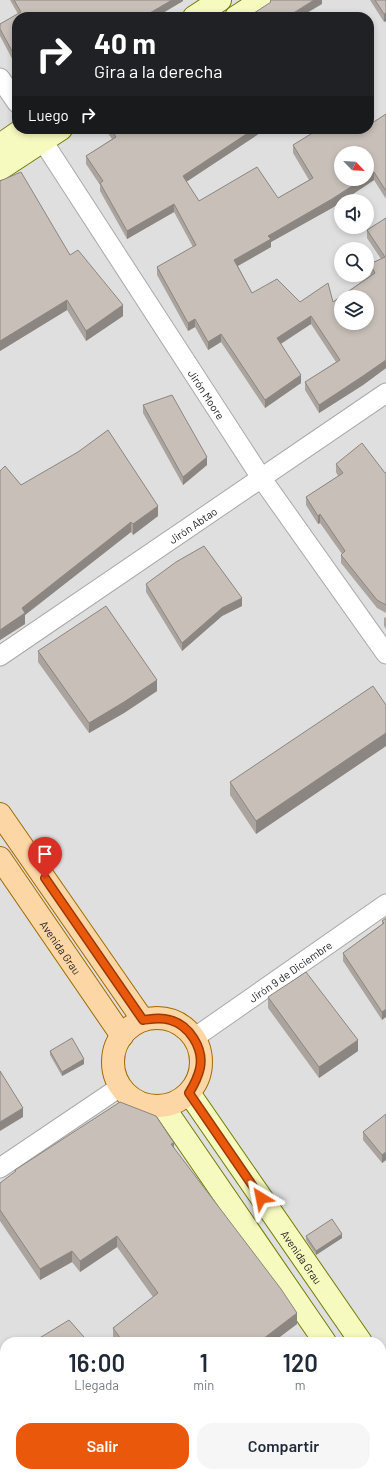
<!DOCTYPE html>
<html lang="es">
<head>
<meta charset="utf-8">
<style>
  :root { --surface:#fff; --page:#f6f6f7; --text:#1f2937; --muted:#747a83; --accent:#ea580c }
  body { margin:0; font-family:Barlow,sans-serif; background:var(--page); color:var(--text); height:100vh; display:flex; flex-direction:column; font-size:15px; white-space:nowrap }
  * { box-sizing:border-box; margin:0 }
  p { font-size:13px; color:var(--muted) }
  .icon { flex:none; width:22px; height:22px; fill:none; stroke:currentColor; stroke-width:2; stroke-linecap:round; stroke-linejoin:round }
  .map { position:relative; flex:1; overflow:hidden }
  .sheet { position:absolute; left:0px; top:1337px; width:386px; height:140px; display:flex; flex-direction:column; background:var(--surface); border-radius:16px 16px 0 0; box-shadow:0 2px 6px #0003 }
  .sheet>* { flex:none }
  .hud { position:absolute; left:12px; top:12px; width:362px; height:122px; border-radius:16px; box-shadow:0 2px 6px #0003; background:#202124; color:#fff; overflow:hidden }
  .needle { width:26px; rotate:115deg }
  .controls { position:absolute; left:334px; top:146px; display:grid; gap:8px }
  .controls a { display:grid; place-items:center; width:40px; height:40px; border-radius:50%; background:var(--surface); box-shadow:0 2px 6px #0003; font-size:20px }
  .pin { position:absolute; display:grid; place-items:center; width:34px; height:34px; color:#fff; margin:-41px -17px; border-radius:50% 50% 50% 0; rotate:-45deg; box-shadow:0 0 4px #0007 }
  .pin .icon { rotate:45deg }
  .me { position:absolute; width:44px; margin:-22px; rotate:325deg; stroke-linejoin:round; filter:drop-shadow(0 0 3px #0008) }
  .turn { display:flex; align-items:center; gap:14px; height:84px; padding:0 16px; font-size:18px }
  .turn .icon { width:52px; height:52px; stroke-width:2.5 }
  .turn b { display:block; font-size:28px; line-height:34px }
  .then { display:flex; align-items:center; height:38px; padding:0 16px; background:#0003; gap:8px; font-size:15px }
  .eta { display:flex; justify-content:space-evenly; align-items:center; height:68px; text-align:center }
  .eta b { font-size:24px; font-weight:600; line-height:28px }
  .button { display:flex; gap:8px; margin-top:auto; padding:8px 16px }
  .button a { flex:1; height:46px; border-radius:16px; background:var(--accent); color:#fff; font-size:16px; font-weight:600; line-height:46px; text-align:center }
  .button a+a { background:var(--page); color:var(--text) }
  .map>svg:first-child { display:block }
</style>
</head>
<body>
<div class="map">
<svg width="386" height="1477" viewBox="0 0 386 1477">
  <rect width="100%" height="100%" fill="#f2efe9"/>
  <!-- residential -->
  <path fill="#e0dfdf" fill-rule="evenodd" d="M 0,0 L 386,0 L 386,1477 L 0,1477 ZM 17,17 L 369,17 L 369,129 L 17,129 ZM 341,153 L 367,153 L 367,179 L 341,179 ZM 341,201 L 367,201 L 367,227 L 341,227 ZM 341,249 L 367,249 L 367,275 L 341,275 ZM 341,297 L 367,297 L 367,323 L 341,323 ZM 5,1342 L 381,1342 L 381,1472 L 5,1472 Z"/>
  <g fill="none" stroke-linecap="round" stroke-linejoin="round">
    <!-- minor casing -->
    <g stroke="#a9a9a9" stroke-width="21">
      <g id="minor">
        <path d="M 0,78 L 17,103"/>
        <path id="s1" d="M 35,129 L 262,479 L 386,654"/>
        <path id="s2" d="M 0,656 L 386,393"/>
        <path id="s3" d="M 194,1038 L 386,904"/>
        <path d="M 0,1168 L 120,1087"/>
        <path d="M 381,1405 L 386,1401"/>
        <path d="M 277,1477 L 284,1472"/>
      </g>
    </g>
    <!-- secondary casing -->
    <g stroke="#707d05" stroke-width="24">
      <g id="secondary">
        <path d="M 194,17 L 220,0"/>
        <path d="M 236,17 L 262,0"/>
        <path d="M 0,145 L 23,129"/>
        <path d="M 0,169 L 61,129"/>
        <path id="s4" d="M 189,1093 L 361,1342"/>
        <path d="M 163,1106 L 325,1342"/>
        <path d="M 381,1372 L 386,1379"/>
        <path d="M 381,1424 L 386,1431"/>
      </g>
    </g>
    <!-- primary casing -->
    <g stroke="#a06b00" stroke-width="24">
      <g id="primary">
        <path d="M 0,814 L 143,1020"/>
        <path id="s5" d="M 0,858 L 122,1036"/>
        <circle cx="157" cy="1062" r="44"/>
      </g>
    </g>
    <!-- minor -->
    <use href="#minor" stroke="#fff" stroke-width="19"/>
    <!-- secondary -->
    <use href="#secondary" stroke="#f7fabf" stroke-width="22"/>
    <!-- primary -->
    <use href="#primary" stroke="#fcd6a4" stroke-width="22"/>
  </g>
  <!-- wall -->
  <path fill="#aba49e" d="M 10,0 L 183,0 L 183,1 L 156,17 L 17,17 L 17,68 L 0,36 L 0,24 L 18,14 Z
    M 370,0 L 386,0 L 386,21 L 384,22 Z
    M 386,114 L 386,199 L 374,180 L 332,208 L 271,242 L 271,247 L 238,266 L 252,293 L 300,302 L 333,302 L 371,275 L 370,273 L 370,264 L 381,259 L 367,238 L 367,230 L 386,218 L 386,368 L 363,385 L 319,413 L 305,390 L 305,382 L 336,362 L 311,324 L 281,344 L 301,383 L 265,408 L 221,342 L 208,350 L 195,327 L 188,331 L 157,275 L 157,267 L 193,247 L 174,212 L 127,239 L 100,191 L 100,185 L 86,164 L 86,156 L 112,139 L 105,129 L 266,129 L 186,182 L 199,201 L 278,198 L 309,180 L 293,153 L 293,145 L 369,125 Z
    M 0,181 L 70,255 L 123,316 L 86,341 L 67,310 L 0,351 Z
    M 143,405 L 207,465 L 183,485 L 143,413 Z
    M 336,464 L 385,473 L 386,473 L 386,613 L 377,608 L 341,563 L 341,555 L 342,554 L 320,523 L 318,524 L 306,505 L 306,497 L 338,476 L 336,472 Z
    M 0,471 L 21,485 L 158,516 L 133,535 L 131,532 L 25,615 L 25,624 L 0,640 Z
    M 146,584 L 242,606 L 222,616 L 182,651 L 146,592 Z
    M 386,617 L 386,629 L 384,626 L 384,618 Z
    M 38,651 L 157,691 L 124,713 L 89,733 L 38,662 Z
    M 386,705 L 386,746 L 256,834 L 230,795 L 230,782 Z
    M 386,918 L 382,1020 L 343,961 L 343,953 L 382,924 L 382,921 Z
    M 268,997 L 358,1051 L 319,1078 L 268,1008 Z
    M 50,1051 L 84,1064 L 62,1076 L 50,1055 Z
    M 386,1114 L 386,1160 L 382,1163 L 363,1140 L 363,1132 Z
    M 174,1148 L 297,1324 L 273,1342 L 115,1342 L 113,1339 L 113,1328 L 153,1297 L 117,1247 L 80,1272 L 72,1262 L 40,1280 L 0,1221 L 0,1183 L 15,1172 L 15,1170 Z
    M 306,1236 L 342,1238 L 316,1255 L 306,1240 Z
    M 290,1472 L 386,1477 L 290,1477 Z"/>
  <!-- shaded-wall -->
  <path fill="#8b8681" d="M 172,0 L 183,0 L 183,1 L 156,17 L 143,17 Z
    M 314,0 L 322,0 L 322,4 L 300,17 L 287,17 Z
    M 386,13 L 386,21 L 384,22 L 384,14 Z
    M 254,129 L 266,129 L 183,184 L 183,176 Z
    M 374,172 L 374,180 L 332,208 L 271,242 L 271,247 L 234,268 L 234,260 L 268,236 L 363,179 L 367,179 L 367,176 Z
    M 174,204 L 174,212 L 127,239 L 127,231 Z
    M 67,300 L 67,310 L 0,351 L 0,341 Z
    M 123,305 L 123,316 L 86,341 L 86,331 Z
    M 311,316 L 311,324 L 277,346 L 277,338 Z
    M 195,319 L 195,327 L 188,331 L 188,323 Z
    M 221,334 L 221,342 L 208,350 L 208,342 Z
    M 386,360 L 386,368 L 363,385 L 319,413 L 319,405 Z
    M 301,375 L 301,383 L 265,408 L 265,400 Z
    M 207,457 L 207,465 L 183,485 L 183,477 Z
    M 158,506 L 158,516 L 133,535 L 133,524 Z
    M 320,514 L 320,523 L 318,524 L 318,516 Z
    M 131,522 L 131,532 L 25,615 L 25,624 L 0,640 L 0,630 L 22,608 Z
    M 242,598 L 242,606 L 222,616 L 182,651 L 182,643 L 222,608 Z
    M 157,680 L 157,691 L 124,713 L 89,733 L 89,723 Z
    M 386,733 L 386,746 L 256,834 L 256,821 Z
    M 386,1009 L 386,1017 L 382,1020 L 382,1012 Z
    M 358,1040 L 358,1051 L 319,1078 L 319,1067 Z
    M 84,1059 L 84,1064 L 62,1076 L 62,1072 Z
    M 23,1108 L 23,1117 L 0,1131 L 0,1122 Z
    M 174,1143 L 174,1153 L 171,1144 Z
    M 386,1152 L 386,1160 L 382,1163 L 382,1155 Z
    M 342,1234 L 342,1238 L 316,1255 L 316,1251 Z
    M 117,1236 L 117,1247 L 80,1272 L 80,1261 Z
    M 72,1251 L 72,1262 L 40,1280 L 40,1269 Z
    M 297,1313 L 297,1324 L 273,1342 L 259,1342 Z
    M 84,1337 L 84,1342 L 77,1342 Z"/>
  <!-- building -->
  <path fill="#c7bfb8" stroke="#8b8681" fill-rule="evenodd" d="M 14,0 L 172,0 L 143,17 L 17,17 L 17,60 L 0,29 L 0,24 L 21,12 Z
    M 271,0 L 314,0 L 287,17 L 248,17 L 271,2 L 270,1 Z
    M 375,0 L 386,0 L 386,13 L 384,14 Z
    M 386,114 L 386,191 L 374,172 L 367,176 L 367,153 L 341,153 L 341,179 L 363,179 L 332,199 L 268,236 L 271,239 L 234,260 L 252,293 L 277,279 L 300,302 L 328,283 L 333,302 L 375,273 L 370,264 L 385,257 L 367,230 L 386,218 L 386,360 L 363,376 L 319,405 L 305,382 L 340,360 L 311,316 L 277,338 L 301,375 L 265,400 L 221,334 L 208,342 L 195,319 L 188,323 L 157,267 L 196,245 L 174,204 L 127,231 L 100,183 L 103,181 L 86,156 L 116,137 L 111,129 L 254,129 L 183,176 L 199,201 L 257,167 L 278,198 L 313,178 L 293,145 L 319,129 L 369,129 L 369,124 L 369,125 ZM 341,297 L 367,297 L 367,323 L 341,323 Z
    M 21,172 L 70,255 L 78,250 L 123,305 L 86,331 L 67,300 L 0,341 L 0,181 Z
    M 172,395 L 207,457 L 183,477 L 143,405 Z
    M 108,430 L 158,506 L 133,524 L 131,522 L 22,608 L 25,613 L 0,630 L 0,471 L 5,466 L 21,485 L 78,452 Z
    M 362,443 L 385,473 L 386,473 L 386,605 L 377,600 L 341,555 L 345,551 L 320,514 L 318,516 L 306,497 L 343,473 L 336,464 Z
    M 204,546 L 242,598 L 222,608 L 182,643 L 146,584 L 176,562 Z
    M 106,606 L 157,680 L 124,702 L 89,723 L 38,651 Z
    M 373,686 L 386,705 L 386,733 L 256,821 L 230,782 Z
    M 386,918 L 386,1009 L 382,1012 L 343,953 L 384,923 L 382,921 Z
    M 306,972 L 358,1040 L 319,1067 L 268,997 Z
    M 72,1038 L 84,1059 L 62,1072 L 50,1051 Z
    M 0,1071 L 23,1108 L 0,1122 Z
    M 120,1102 L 156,1116 L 174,1143 L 171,1144 L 281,1289 L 297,1313 L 259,1342 L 123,1342 L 113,1328 L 158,1293 L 117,1236 L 80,1261 L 72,1251 L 40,1269 L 0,1210 L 0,1183 L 16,1171 L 15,1170 Z
    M 386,1114 L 386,1152 L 382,1155 L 363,1132 Z
    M 332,1219 L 342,1234 L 316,1251 L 306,1236 Z
    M 69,1320 L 84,1337 L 77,1342 L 33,1342 Z
    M 5,1359 L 5,1472 L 131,1472 L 133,1476 L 138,1472 L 178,1472 L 182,1477 L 0,1477 L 0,1362 Z
    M 381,1452 L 386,1460 L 386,1477 L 292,1477 L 293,1476 L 290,1472 L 381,1472 Z"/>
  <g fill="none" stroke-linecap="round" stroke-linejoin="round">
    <!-- route casing -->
    <g stroke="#983908" stroke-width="10">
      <path id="route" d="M 45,878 L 143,1020 C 152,1019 160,1017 170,1020 C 189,1025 204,1048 200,1068 C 198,1077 194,1085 189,1093 L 261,1198"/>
    </g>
    <!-- route -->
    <use href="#route" stroke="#ea580c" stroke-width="7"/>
  </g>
  <g text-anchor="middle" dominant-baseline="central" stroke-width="3" stroke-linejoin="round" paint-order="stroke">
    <!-- street labels -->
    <g font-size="11" fill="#222" stroke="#fff">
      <text stroke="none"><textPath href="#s1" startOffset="316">Jirón Moore</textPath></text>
      <text stroke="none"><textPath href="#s2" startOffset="233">Jirón Abtao</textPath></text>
      <text stroke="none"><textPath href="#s5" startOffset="108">Avenida Grau</textPath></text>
      <text stroke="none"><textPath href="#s3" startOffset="117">Jirón 9 de Diciembre</textPath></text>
      <text stroke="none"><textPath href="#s4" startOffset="199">Avenida Grau</textPath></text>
    </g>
  </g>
</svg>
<div class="controls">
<a><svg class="needle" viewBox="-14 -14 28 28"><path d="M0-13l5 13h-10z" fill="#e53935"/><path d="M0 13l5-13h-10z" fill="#747a83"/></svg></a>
<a><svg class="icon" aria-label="sound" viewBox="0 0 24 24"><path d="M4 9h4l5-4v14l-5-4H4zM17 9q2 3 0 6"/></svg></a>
<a><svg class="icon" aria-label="search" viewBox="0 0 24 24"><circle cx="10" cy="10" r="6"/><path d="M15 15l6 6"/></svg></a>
<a><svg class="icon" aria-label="layers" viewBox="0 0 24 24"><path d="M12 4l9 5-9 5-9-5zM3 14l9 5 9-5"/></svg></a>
</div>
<div class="pin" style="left:45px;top:878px;background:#d93025"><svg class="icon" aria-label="arrive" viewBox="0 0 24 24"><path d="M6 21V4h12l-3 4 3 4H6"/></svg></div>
<svg class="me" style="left:261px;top:1198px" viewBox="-20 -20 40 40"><path d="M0-17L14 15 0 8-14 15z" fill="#ea580c" stroke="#fff" stroke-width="4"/></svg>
<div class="hud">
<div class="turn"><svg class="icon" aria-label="right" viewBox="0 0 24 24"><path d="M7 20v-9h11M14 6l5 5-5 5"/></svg><div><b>40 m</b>Gira a la derecha</div></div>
<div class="then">Luego<svg class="icon" aria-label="right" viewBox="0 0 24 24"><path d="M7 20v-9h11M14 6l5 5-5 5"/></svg></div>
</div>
<section class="sheet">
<div class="eta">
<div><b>16:00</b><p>Llegada</p></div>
<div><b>1</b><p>min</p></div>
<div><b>120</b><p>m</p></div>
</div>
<div class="button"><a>Salir</a><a>Compartir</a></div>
</section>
</div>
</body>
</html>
